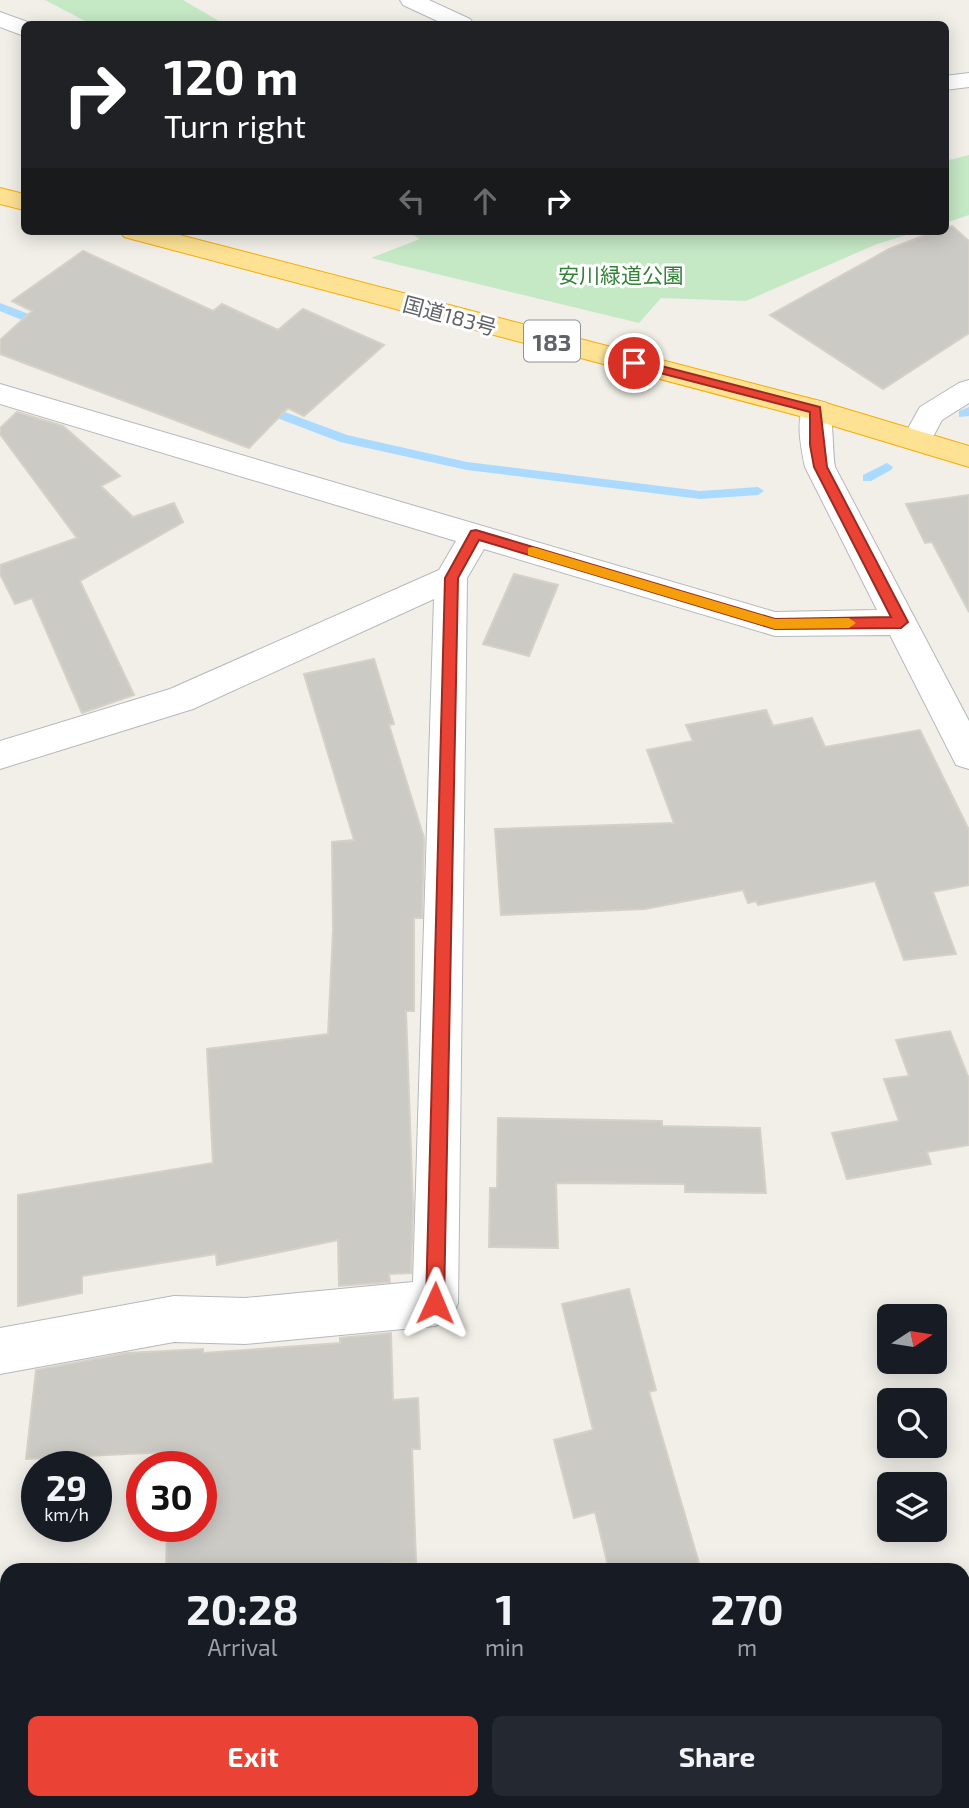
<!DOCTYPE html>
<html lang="en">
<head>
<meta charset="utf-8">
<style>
  :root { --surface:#171b24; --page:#242831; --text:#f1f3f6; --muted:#9ea1a6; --accent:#ea4335 }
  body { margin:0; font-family:"Exo 2","Noto Sans JP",sans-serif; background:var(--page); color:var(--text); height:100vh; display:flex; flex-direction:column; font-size:26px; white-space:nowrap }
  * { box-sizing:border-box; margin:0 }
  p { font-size:23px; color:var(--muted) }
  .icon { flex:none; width:38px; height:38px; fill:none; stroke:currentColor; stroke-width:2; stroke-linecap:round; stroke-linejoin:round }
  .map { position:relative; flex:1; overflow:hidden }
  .details { position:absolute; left:0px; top:1563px; width:970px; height:247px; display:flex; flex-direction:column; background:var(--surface); border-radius:21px 21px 0 0; box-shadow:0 4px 18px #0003 }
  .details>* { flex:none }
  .hud { position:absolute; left:21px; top:21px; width:928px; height:214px; border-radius:10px; box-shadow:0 4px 18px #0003; background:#202124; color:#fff; overflow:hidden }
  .needle { width:46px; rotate:78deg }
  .buttons { position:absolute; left:877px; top:1304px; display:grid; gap:14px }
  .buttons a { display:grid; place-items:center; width:70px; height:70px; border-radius:10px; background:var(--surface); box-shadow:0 4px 18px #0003; font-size:35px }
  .speed { position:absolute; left:21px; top:1451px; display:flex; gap:14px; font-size:35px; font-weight:700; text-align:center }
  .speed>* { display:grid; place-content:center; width:91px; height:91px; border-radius:50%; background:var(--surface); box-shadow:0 4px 18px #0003; line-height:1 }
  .speed small { font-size:18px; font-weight:400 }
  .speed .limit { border:10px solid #d22; background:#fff; color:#111 }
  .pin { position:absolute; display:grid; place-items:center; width:60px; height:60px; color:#fff; margin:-30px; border:4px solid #fff; border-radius:50%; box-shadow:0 2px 7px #0007 }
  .me { position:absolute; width:77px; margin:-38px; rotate:1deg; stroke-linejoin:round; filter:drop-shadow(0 0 5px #0008) }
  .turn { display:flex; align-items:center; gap:24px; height:147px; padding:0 28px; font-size:32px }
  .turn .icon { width:91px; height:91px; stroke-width:2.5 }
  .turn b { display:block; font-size:49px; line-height:60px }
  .lanes { display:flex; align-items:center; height:66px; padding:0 28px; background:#0003; justify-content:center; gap:35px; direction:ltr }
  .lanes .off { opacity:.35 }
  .eta { display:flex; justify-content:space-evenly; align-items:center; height:119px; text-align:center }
  .eta b { font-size:42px; font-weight:700; line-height:49px }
  .cta { display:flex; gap:14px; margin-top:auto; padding:14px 28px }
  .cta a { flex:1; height:80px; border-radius:10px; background:var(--accent); color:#fff; font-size:28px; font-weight:700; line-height:80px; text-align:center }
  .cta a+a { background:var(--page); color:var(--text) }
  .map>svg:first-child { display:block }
</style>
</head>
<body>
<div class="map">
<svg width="969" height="1808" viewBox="0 0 969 1808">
  <rect width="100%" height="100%" fill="#f1efe8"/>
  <!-- green -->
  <path fill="#c5e8c5" d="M 45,0 L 183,0 L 224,24 L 91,24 Z
    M 969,155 L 969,215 L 945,223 L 945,161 Z
    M 406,231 L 919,231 L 877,244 L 746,301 L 661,298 L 639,323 L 371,258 L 420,239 Z"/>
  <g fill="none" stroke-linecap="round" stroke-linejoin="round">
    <!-- stream -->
    <path fill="#aadaff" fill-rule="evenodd" d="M 0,303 L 47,321 L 49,324 L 43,328 L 39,327 L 0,311 Z
      M 263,404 L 347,435 L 467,462 L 700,491 L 758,487 L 764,491 L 758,495 L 700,499 L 467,470 L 340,442 L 259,411 L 259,405 Z
      M 969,407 L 969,416 L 959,417 L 959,411 Z
      M 887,463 L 893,467 L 891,470 L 871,481 L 863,481 L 863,475 Z"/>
  </g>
  <!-- building -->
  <path fill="#cccac5" stroke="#d6d1c6" stroke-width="2" d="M 952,226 L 969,241 L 969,333 L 883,389 L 770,315 L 889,249 L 936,231 L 945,231 L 945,228 Z
    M 83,251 L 213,311 L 222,304 L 278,330 L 303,309 L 384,345 L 304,416 L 288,408 L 249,448 L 0,354 L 0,340 L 32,311 L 12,301 Z
    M 17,412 L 63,426 L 120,476 L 101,486 L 133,517 L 174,503 L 183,522 L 80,581 L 134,695 L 82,713 L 32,598 L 15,604 L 0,574 L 0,565 L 77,538 L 0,434 L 0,428 Z
    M 969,495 L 969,612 L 932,542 L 925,543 L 906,504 Z
    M 514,574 L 558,585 L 529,656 L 483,644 Z
    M 374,659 L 394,724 L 389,725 L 424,838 L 422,918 L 414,918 L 414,1011 L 406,1011 L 413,1207 L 411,1273 L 389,1274 L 390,1282 L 339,1286 L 338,1240 L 217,1265 L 216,1254 L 82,1276 L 82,1293 L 18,1306 L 18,1195 L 213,1163 L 207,1049 L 328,1034 L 333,931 L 332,842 L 354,840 L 304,674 Z
    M 766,710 L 773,726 L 812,718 L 825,747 L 920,730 L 969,830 L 969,885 L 933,892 L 956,954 L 904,960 L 875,881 L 758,905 L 756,901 L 748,903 L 743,890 L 645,909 L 501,915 L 495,829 L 674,823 L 647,750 L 693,741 L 686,725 Z
    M 950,1031 L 969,1079 L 969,1145 L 927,1152 L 931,1164 L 847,1179 L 832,1133 L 899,1121 L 884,1079 L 909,1076 L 896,1040 Z
    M 498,1118 L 662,1121 L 662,1126 L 760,1128 L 766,1193 L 685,1192 L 685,1184 L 556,1183 L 558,1248 L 489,1247 L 490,1188 L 497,1188 Z
    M 629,1289 L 656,1390 L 649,1392 L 701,1570 L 609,1570 L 595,1512 L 574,1518 L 554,1440 L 593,1430 L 562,1304 Z
    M 391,1333 L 393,1400 L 418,1398 L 420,1449 L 412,1449 L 416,1562 L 289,1570 L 166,1570 L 167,1526 L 201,1526 L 201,1466 L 168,1466 L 168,1452 L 26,1459 L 36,1370 L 127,1353 L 203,1349 L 203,1353 L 340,1343 L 340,1338 Z"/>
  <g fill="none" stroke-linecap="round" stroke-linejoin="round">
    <!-- minor casing -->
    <g stroke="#b5b8bc" stroke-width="2">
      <path id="minor" d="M 400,0 L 429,0 L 470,19 L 474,24 L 444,24 L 403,5 Z
        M 0,12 L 33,24 L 24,24 L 24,36 L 0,27 Z
        M 969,73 L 969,87 L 945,90 L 945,76 Z
        M 969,380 L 969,403 L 942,420 L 928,446 L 917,449 L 906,446 L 902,439 L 920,407 L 959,383 Z
        M 0,384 L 775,612 L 877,610 L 805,467 C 801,448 795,420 805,403 L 816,400 L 827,403 C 834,415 832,450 835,467 L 969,721 L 969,769 L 956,765 L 890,635 L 775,636 L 484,549 L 467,578 L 458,1303 L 451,1319 L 435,1326 L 245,1344 L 174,1342 L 0,1374 L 0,1328 L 174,1296 L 245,1298 L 413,1282 L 434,599 L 193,709 L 0,769 L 0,741 L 170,689 L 439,570 L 456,541 L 0,404 Z"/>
    </g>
    <!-- highway casing -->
    <g stroke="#f9ab00" stroke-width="2">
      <path id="highway" d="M 0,188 L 24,194 L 24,210 L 0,204 Z
        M 120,231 L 164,231 L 816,400 L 969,446 L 969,467 L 807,418 L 124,237 Z"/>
    </g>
    <!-- minor -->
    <use href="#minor" fill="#fff" fill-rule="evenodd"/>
    <!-- highway -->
    <use href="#highway" fill="#fde293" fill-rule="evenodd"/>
  </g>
  <!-- route -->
  <path fill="#ea4335" stroke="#982c22" stroke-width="2" d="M 634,359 L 820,407 L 827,467 L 908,622 L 901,628 L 775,629 L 479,540 L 458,578 L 444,1303 L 442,1310 L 435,1312 L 428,1310 L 426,1303 L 445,578 L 471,531 L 476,530 L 775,619 L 891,617 L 814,467 L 810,445 L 810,412 L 629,365 L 629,360 Z"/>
  <!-- slow -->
  <path fill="#f59e0b" d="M 533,547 L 775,619 L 849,618 L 856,623 L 849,628 L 775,629 L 528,555 L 528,548 Z"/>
  <g text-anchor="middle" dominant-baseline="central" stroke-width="6" stroke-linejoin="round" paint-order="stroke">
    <!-- far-park labels -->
    <g font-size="21" fill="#348238" stroke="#fff">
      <text x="621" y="274">安川緑道公園</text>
    </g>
    <!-- far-street labels -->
    <g font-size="21" fill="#5f6368" stroke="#fff">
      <text transform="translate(450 315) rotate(15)">国道183号</text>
    </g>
    <!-- shield labels -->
    <rect fill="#fff" stroke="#8f9295" stroke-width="2" x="524" y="320.5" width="56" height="41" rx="5"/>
    <g font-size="24" font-weight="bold" fill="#5f6368">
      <text x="552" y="341">183</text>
    </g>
  </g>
</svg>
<div class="buttons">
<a><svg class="needle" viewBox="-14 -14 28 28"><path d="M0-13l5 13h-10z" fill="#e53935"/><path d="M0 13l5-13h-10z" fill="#9ea1a6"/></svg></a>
<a><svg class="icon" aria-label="search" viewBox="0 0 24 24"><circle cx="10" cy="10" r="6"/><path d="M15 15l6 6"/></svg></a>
<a><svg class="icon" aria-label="layers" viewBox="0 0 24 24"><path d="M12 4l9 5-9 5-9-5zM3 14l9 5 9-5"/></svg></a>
</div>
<div class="speed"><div>29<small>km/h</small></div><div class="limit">30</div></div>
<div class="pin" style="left:634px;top:363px;background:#d93025"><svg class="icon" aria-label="arrive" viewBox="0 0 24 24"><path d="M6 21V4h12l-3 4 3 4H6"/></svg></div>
<svg class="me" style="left:435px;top:1303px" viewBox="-20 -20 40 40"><path d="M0-17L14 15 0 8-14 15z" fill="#ea4335" stroke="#fff" stroke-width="4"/></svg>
<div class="hud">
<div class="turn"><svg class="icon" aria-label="right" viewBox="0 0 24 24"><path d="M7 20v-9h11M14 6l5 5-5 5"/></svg><div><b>120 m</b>Turn right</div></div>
<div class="lanes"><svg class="icon off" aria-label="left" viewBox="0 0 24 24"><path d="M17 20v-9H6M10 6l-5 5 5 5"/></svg><svg class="icon off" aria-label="ahead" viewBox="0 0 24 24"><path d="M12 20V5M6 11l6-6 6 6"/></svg><svg class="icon" aria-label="right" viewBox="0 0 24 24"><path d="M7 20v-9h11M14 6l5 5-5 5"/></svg></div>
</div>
<section class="details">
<div class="eta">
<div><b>20:28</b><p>Arrival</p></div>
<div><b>1</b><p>min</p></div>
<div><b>270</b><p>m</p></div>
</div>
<div class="cta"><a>Exit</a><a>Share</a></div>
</section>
</div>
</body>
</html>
